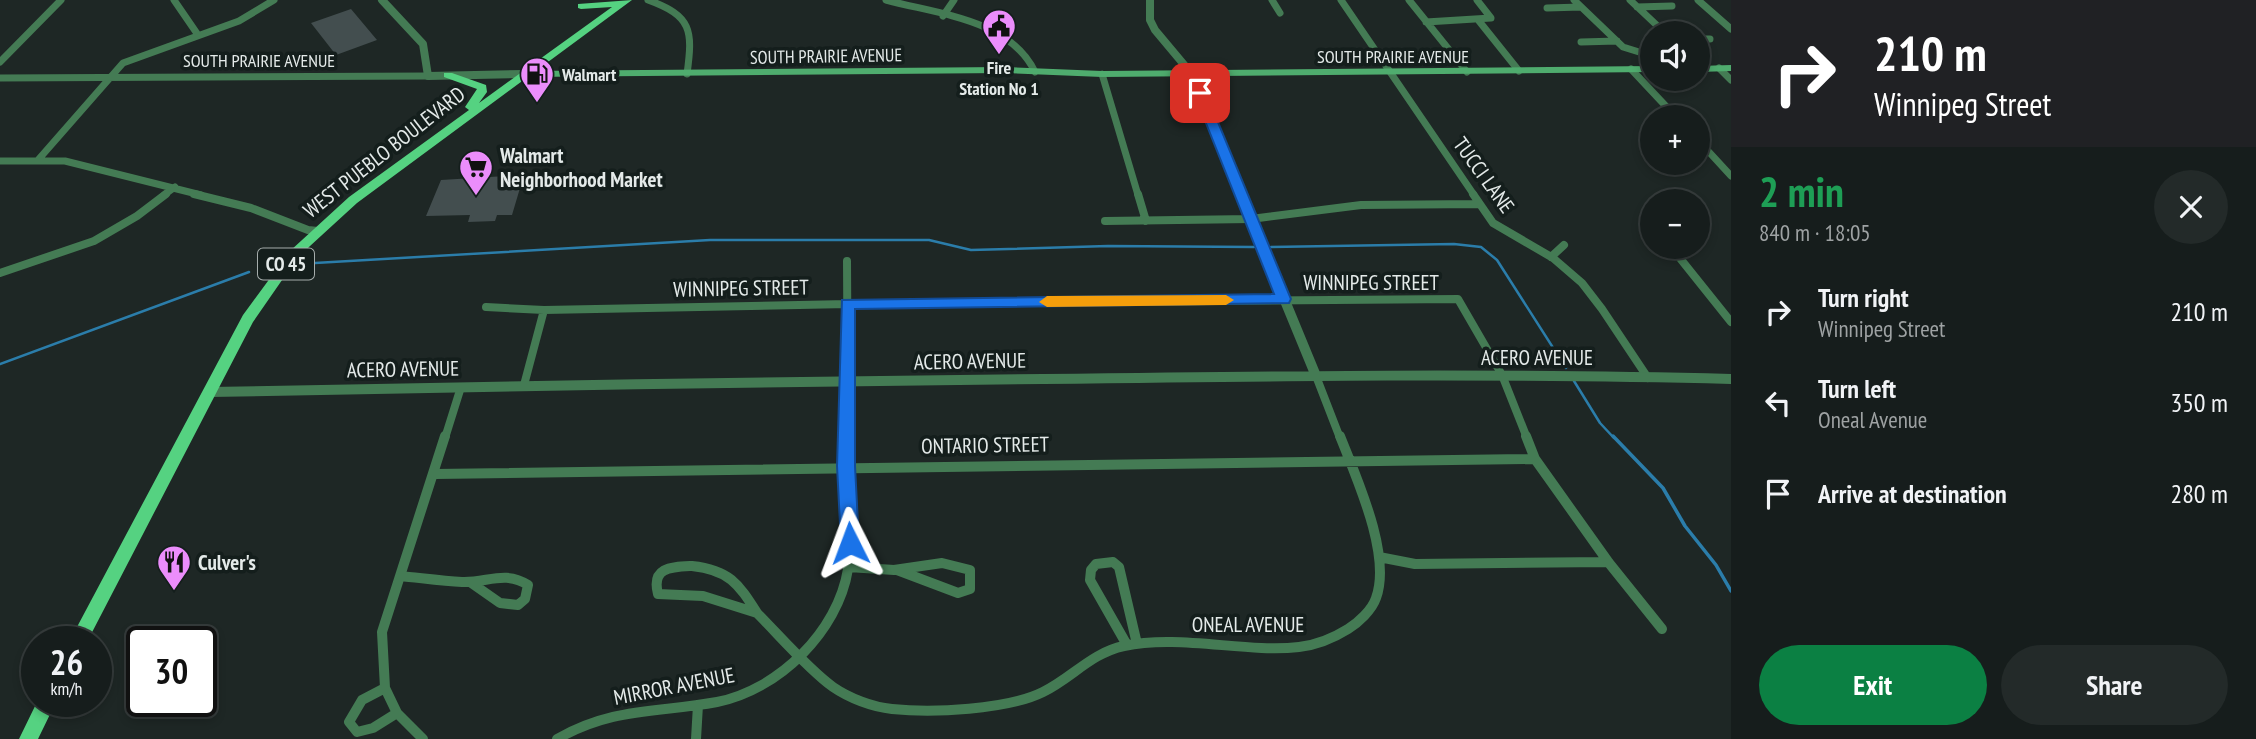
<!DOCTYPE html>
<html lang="en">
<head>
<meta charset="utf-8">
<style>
  :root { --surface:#161d1c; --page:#232a29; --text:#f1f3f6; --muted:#9ea2a3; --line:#353b3b; --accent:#0b8043 }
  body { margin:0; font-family:"PT Sans Narrow",sans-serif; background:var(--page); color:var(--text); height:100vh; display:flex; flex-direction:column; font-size:26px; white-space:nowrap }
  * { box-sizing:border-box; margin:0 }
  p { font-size:23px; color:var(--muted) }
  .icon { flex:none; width:38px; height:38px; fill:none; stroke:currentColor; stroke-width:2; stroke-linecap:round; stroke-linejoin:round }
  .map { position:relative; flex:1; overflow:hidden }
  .sheet { display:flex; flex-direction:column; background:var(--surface); width:525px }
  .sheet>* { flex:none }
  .top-card { background:#202124; color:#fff; overflow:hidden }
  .buttons { position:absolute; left:1640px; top:21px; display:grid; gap:14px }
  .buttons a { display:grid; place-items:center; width:70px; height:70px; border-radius:50%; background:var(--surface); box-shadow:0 4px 10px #0003,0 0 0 2px var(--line); font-size:35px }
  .speed { position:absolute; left:21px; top:626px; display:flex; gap:14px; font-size:35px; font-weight:700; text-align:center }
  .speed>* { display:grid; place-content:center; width:91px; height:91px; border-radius:50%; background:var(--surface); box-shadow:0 4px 10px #0003,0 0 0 2px var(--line); line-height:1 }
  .speed small { font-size:18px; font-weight:400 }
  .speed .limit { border:4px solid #111; border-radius:10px; background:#fff; color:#111 }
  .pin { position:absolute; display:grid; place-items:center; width:60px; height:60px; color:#fff; margin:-30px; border-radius:14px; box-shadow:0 4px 10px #0006 }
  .me { position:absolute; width:77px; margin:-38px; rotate:357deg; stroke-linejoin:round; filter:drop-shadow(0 0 5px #0008) }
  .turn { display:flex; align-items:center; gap:24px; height:147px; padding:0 28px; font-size:32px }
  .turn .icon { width:91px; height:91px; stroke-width:2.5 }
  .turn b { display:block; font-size:49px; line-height:60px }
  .round { display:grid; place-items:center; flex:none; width:74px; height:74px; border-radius:37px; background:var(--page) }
  .overview { display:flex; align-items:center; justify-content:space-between; height:119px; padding:0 28px }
  h1 { font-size:42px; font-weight:600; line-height:52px; color:#1e9e55 }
  .cta { display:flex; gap:14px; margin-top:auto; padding:14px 28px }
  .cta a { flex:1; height:80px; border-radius:42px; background:var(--accent); color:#fff; font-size:28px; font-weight:600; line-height:80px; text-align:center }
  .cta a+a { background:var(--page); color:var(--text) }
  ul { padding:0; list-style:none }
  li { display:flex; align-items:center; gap:21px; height:91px; padding:0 28px }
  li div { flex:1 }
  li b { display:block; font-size:26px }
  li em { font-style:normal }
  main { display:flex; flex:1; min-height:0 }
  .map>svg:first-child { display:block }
</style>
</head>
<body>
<main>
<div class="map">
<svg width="1731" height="739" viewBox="0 0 1731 739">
  <rect width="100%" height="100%" fill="#1e2725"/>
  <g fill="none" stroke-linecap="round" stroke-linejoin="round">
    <!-- stream-far1 -->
    <path stroke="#2b7daa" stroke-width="2.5" d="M 1271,247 L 1454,244 L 1481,247 L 1497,260 L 1566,368
      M 315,263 L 710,240 L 929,240 L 971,250 L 1108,246 L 1254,247
      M 0,364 L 249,272
      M 1574,381 L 1600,423 L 1614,438"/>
    <!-- stream -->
    <path stroke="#2b7daa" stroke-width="3.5" d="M 1613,436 L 1663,488 L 1685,526 L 1716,565 L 1731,591"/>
  </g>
  <!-- building -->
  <path fill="#434e4f" d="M 351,9 L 377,40 L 336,55 L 311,23 Z
    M 520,175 L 519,179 L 523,178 L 512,215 L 497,215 L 495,221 L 468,222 L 470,215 L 426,216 L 441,180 Z"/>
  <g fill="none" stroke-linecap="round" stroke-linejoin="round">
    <!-- minor-far2 -->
    <path stroke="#447b54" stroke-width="7" d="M 174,0 L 198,35
      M 648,0 C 692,16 693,30 687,74
      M 886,0 C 937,14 1010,19 1035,72
      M 1272,0 L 1280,13
      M 1341,0 L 1474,195
      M 1409,0 L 1467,72
      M 1574,0 L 1623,47 L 1652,56
      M 1630,0 L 1665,33
      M 1698,0 L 1731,29
      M 1637,7 L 1672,6
      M 1547,8 L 1581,7
      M 943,16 L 954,0
      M 1479,21 L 1519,71
      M 1426,22 L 1491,18 L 1477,0
      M 1698,39 L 1710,39
      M 1581,42 L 1617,41
      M 0,62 L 61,0
      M 1719,68 L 1731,80
      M 1631,69 L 1676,117
      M 1102,74 L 1138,195
      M 0,78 L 428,76
      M 1698,140 L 1731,176
      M 38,160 L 123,63 L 239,21 L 274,0
      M 0,161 L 65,161 L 201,195
      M 164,195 L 175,187"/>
    <!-- minor-far1 -->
    <path stroke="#447b54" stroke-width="8" d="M 194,194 L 251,208 L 308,230 L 318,231
      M 1138,194 L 1146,221
      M 1473,194 L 1493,223 L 1553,258 L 1582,283 L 1602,309 L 1648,378
      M 1105,221 L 1251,219 L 1361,205 L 1479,204
      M 1671,247 L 1731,322
      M 1551,257 L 1564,245
      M 847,261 L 848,438
      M 0,273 L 94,241 L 137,216 L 166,194
      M 486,307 L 544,310 L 848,304 L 1458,299 L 1502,375 L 1527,438
      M 1316,376 L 1340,438
      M 524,385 L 544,310
      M 445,438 L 461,387"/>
    <!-- minor -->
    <path stroke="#447b54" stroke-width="10" d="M 1526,436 L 1535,459 L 1609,563 L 1662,629
      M 435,474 L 1535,459
      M 1379,557 L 1415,564 L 1608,562
      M 692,566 C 729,570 738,583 757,613 L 703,596 L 658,594 C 651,567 671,567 692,566 Z
      M 849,567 L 894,570 L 942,563 L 970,570 L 970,589 L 958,593 L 897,570
      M 400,576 C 421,578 442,581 462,582 C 487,583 505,570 528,585 L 525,599 L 518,605 L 500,603 L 470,582
      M 757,613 C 779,635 808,669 833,687 C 849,698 872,707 892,709 C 932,713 1007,710 1043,692 C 1072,678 1091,653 1124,646 C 1179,634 1245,653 1299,647 C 1317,645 1332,639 1348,629 C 1358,623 1372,610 1376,598 C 1392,555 1356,477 1340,436
      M 1127,645 L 1090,580 L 1091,570 L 1096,564 L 1113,562 L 1119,567 L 1137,644
      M 385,688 L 362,700 L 349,722 L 357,732 L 373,728 L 397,713
      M 423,739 L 397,713 L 385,688 L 382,632 L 445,436
      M 557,739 C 613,707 657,713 717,702 C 778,690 838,632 848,569 C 851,556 849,540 849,527 C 849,496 848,466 848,436
      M 696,739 L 698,705"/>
    <!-- tertiary-far1 -->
    <path stroke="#447b54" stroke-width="8" d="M 382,0 L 423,44 L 428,76 L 524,74
      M 1150,0 L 1150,20 L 1155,30 L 1191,73 L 1241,195"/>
    <!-- tertiary -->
    <path stroke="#447b54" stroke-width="10" d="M 1241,194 L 1316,376
      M 210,392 C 488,386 765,382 1043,379 C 1272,376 1502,373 1731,379"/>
    <!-- secondary -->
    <path fill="#4fac6e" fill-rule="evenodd" d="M 1731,65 L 1731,71 L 1698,72 L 1698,66 Z
      M 1652,66 L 1652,72 L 1102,77 L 1004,73 L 524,77 L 519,74 L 524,71 L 1004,67 L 1102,71 Z"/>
    <!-- primary -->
    <path fill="#55d281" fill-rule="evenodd" d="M 632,0 L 357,203 L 298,257 L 253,322 L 87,642 L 69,642 L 243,315 L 290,251 L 349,197 L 469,110 L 465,107 L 477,89 L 444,77 L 444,73 L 452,73 L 486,85 L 487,92 L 479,103 L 612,7 L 581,9 L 578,8 L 578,4 Z
      M 37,702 L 56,702 L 38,739 L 19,739 Z"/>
  </g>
  <!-- route -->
  <path fill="#1a73e8" stroke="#114b97" stroke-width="2" d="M 1200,90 L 1206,93 L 1291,299 L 1289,303 L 855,309 L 855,466 L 859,543 L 856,548 L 850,551 L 843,548 L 841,543 L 837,466 L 842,300 L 1274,294 L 1194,93 Z"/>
  <!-- slow -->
  <path fill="#f59e0b" d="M 1226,295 L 1234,300 L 1226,305 L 1047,307 L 1039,302 L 1047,296 Z"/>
  <!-- icons -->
  <defs>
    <g id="civic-pin" transform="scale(1.75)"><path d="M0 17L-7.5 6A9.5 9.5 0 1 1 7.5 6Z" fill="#eb8dfb" stroke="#141e1c"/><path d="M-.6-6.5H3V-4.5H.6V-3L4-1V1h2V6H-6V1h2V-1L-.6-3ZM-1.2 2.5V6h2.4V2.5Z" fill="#111"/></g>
    <g id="fuel-pin" transform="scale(1.75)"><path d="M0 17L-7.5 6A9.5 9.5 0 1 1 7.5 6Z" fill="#eb8dfb" stroke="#141e1c"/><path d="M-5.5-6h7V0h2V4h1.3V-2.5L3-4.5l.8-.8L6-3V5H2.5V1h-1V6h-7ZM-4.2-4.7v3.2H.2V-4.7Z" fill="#111"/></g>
    <g id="supermarket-pin" transform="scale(1.75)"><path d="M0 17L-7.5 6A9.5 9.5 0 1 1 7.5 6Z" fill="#eb8dfb" stroke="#141e1c"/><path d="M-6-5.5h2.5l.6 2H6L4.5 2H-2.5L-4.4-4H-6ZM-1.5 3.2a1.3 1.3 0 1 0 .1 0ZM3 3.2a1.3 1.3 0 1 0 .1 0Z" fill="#111"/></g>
    <g id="restaurant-pin" transform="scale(1.75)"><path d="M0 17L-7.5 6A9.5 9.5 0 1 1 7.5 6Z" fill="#eb8dfb" stroke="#141e1c"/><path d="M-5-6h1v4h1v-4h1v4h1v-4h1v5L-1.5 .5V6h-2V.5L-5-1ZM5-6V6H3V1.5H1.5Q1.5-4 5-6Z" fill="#111"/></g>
  </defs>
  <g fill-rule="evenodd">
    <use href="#civic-pin" x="999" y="26"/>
    <use href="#fuel-pin" x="537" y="74"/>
    <use href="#supermarket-pin" x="476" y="167"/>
    <use href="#restaurant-pin" x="174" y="562"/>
  </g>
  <g text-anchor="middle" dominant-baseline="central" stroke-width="7" stroke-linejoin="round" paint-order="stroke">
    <!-- far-street labels -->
    <g font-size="18" fill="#e4eae9" stroke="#141e1c">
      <text transform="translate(826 56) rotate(-1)">SOUTH PRAIRIE AVENUE</text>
      <text x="1393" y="56">SOUTH PRAIRIE AVENUE</text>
      <text x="259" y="60">SOUTH PRAIRIE AVENUE</text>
    </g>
    <!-- far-poi labels -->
    <g font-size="18" font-weight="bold" fill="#e4eae9" stroke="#141e1c">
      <text x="999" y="67">Fire<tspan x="999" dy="21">Station No 1</tspan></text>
      <text x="562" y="74" text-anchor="start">Walmart</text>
    </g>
    <!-- shield labels -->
    <rect fill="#141e1c" stroke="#a6adac" stroke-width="2" x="258" y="248.5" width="56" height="31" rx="5"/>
    <g font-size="19" font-weight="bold" fill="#e4eae9">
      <text x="286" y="264">CO 45</text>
    </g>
    <!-- street labels -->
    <g font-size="21" fill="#e4eae9" stroke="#141e1c">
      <text transform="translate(384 152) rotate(-38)">WEST PUEBLO BOULEVARD</text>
      <text transform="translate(1484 175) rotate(54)">TUCCI LANE</text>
      <text x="1371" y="282">WINNIPEG STREET</text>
      <text transform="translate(741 288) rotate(-1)">WINNIPEG STREET</text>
      <text x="1537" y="357">ACERO AVENUE</text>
      <text transform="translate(970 361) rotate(-1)">ACERO AVENUE</text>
      <text transform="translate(403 369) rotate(-1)">ACERO AVENUE</text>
      <text transform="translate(985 445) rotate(-1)">ONTARIO STREET</text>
      <text x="1248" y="624">ONEAL AVENUE</text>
      <text transform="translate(674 686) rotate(-11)">MIRROR AVENUE</text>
    </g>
    <!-- poi labels -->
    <g font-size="21" font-weight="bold" fill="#e4eae9" stroke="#141e1c" text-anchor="start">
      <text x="500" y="155">Walmart<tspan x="500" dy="24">Neighborhood Market</tspan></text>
      <text x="198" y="562">Culver's</text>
    </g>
  </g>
</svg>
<div class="buttons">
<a><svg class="icon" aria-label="sound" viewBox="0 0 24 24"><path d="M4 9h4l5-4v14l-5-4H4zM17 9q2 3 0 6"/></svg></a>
<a>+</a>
<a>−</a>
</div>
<div class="speed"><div>26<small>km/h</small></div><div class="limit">30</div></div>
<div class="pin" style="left:1200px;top:93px;background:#d93025"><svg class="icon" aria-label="arrive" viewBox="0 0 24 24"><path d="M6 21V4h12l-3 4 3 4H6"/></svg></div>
<svg class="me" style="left:850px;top:543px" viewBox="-20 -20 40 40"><path d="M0-17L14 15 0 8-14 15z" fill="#1a73e8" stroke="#fff" stroke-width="4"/></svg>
</div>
<section class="sheet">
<div class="top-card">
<div class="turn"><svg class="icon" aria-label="right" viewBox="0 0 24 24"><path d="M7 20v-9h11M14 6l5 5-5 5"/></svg><div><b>210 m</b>Winnipeg Street</div></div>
</div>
<div class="overview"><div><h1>2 min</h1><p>840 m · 18:05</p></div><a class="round"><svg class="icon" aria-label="close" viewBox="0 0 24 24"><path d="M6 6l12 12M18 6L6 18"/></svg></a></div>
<ul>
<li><svg class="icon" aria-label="right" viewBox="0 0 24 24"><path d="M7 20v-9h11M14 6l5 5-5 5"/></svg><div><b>Turn right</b><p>Winnipeg Street</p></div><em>210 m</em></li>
<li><svg class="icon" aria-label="left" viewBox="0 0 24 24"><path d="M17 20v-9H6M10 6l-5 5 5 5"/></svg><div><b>Turn left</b><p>Oneal Avenue</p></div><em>350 m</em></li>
<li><svg class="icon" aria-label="arrive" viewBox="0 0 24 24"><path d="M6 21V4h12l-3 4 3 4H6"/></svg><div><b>Arrive at destination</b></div><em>280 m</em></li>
</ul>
<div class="cta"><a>Exit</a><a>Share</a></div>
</section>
</main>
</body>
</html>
